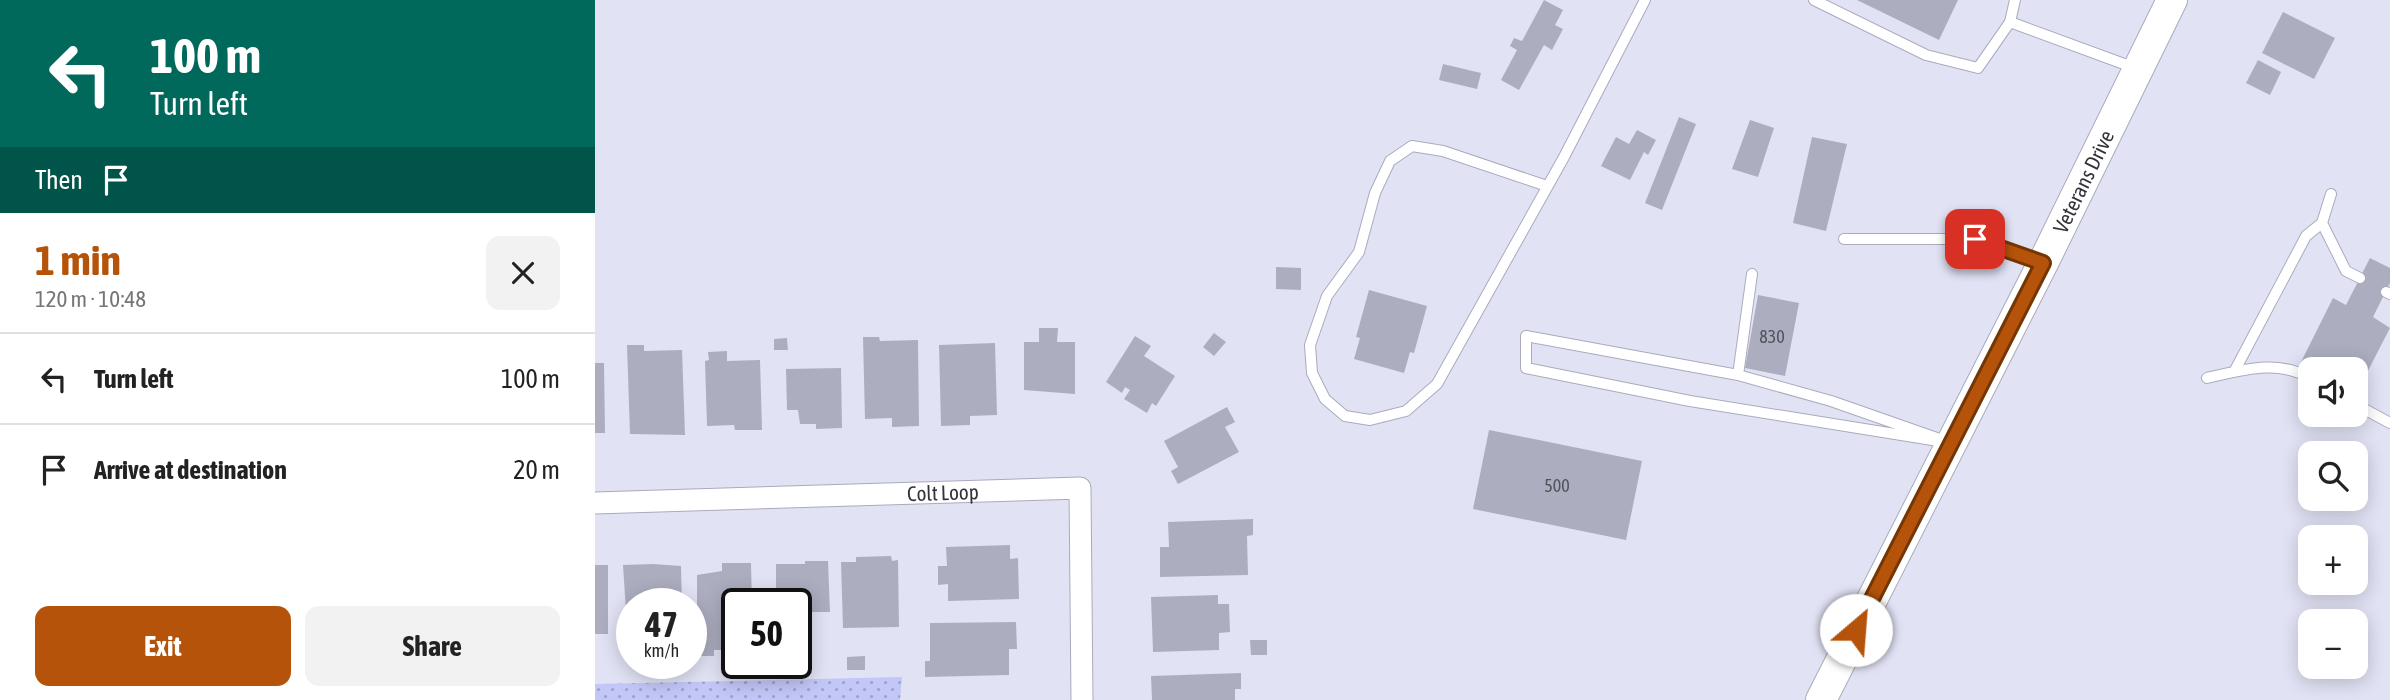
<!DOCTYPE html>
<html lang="en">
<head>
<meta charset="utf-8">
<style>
  :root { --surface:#fff; --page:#f2f2f2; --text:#222; --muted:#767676; --line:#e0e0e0; --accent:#b45309 }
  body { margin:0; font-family:"Asap Condensed",sans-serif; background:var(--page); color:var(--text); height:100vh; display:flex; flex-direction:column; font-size:26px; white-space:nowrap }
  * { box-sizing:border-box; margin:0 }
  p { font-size:23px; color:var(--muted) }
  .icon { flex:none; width:38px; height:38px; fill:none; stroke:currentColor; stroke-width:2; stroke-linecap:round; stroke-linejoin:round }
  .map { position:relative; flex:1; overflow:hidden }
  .drawer { display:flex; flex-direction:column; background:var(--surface); width:595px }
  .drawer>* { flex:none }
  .hud { background:#00695c; color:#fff; overflow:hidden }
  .controls { position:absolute; left:1703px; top:357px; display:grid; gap:14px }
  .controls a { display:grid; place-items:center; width:70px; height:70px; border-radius:14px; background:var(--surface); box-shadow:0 4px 18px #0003; font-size:35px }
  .speed { position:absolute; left:21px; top:588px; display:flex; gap:14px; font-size:35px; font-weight:700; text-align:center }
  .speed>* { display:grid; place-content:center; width:91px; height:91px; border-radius:50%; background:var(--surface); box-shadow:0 4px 18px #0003; line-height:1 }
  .speed small { font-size:18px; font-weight:400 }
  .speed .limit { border:4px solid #111; border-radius:10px; background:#fff; color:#111 }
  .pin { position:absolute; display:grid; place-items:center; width:60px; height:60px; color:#fff; margin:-30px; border-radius:14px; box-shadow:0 4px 10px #0006 }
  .me { position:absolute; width:77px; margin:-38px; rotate:27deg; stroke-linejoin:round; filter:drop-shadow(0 0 5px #0008) }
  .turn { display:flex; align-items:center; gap:24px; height:147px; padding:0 35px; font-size:32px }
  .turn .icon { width:91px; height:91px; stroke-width:2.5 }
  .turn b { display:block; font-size:49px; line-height:60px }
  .then { display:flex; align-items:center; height:66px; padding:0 35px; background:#0003; gap:14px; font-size:26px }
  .round { display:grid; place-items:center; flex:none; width:74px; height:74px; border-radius:14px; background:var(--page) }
  .headline { display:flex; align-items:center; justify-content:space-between; height:119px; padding:0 35px }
  h1 { font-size:42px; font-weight:700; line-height:52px; color:var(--accent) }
  .cta { display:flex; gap:14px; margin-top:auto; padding:14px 35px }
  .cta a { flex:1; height:80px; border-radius:14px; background:var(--accent); color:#fff; font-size:28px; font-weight:700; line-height:80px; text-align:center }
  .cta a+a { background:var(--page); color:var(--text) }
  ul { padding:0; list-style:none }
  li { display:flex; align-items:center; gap:21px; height:91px; padding:0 35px; border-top:2px solid var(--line) }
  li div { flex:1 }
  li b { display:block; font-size:26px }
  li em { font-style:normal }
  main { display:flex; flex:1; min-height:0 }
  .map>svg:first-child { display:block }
</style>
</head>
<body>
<main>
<section class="drawer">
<div class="hud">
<div class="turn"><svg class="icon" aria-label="left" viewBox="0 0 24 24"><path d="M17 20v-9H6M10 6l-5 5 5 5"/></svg><div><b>100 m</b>Turn left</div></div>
<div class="then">Then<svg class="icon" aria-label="arrive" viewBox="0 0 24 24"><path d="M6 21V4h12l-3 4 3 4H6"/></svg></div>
</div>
<div class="headline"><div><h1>1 min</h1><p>120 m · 10:48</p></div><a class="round"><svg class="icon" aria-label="close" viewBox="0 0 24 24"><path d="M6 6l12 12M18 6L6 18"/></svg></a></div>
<ul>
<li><svg class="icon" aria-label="left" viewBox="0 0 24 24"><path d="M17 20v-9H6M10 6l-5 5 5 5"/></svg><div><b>Turn left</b></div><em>100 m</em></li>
<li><svg class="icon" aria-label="arrive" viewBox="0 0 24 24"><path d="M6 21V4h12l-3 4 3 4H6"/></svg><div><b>Arrive at destination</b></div><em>20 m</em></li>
</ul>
<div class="cta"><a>Exit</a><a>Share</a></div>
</section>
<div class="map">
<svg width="1795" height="700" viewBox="0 0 1795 700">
  <defs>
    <pattern id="park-dots" width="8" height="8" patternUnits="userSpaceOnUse" patternTransform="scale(1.75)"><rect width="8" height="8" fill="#c3c7f8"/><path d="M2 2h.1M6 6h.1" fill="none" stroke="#9fa2ca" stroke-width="1.8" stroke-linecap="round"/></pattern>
  </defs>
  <rect width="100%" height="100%" fill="#e1e3f5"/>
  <!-- park -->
  <path fill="url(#park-dots)" d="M 307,677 L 305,700 L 0,700 L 0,684 Z"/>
  <!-- building -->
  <path fill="#acaec0" d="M 949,0 L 968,10 L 960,25 L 968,29 L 957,50 L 949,45 L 924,90 L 906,80 L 922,50 L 915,46 L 919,38 L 927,41 Z
    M 1262,0 L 1363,0 L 1344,40 Z
    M 1688,12 L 1740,38 L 1719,79 L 1667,53 Z
    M 1663,60 L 1686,72 L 1675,95 L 1651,83 Z
    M 848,64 L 886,73 L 882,89 L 844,80 Z
    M 1084,117 L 1101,124 L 1067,210 L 1050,203 Z
    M 1155,120 L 1179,128 L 1163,177 L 1137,169 Z
    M 1042,130 L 1061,140 L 1053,155 L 1049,152 L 1035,180 L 1006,166 L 1021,137 L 1034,144 Z
    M 1217,137 L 1252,144 L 1231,231 L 1198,223 Z
    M 1775,258 L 1795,268 L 1795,283 L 1778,317 L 1795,328 L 1760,396 L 1760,369 L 1715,369 L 1705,364 L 1738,298 L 1751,305 Z
    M 681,267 L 706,268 L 706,290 L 681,289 Z
    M 774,290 L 832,306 L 819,353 L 815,352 L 809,373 L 759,359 L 765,338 L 761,337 Z
    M 1163,295 L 1204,303 L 1190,376 L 1150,368 Z
    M 444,328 L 463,328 L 462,342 L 480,342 L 480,394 L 429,390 L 429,342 L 444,342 Z
    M 619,333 L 631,342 L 619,356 L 608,347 Z
    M 540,336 L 556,346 L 549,356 L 580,376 L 561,406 L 557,403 L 552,413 L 529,399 L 535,390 L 530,387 L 527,393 L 511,382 Z
    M 268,337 L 284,337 L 285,341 L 323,340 L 324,426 L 297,427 L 297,418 L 270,419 Z
    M 192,338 L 193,350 L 179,350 L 179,339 Z
    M 400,343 L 402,415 L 375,416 L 375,425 L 346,426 L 344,345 Z
    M 32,345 L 49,345 L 49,351 L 87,350 L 90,435 L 35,434 Z
    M 132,351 L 132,361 L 165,360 L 167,430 L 140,430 L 139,425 L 112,426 L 110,361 L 114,360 L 113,352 Z
    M 0,363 L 9,363 L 10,433 L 0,433 Z
    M 246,368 L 247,428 L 221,429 L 221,424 L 205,424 L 203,410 L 192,410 L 191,369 Z
    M 632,407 L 640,422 L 630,427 L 644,452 L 583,484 L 576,471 L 583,467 L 569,441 Z
    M 894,430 L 1047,461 L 1031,540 L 878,509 Z
    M 658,519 L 658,535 L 652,536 L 653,575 L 565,577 L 565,547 L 574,547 L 573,522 Z
    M 415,545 L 415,559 L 423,558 L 424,599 L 353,601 L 353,584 L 343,585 L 343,566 L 352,566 L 351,547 Z
    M 296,556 L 297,561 L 303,560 L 304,627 L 248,628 L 246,562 L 261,562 L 261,557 Z
    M 210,561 L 233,561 L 235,612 L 201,612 L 201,604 L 181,604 L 181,564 L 210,564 Z
    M 127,563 L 156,563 L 157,604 L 142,604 L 142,650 L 119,650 L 119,656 L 102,656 L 102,575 L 127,571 Z
    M 58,564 L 86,566 L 87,604 L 37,604 L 37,627 L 32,627 L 28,565 Z
    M 0,565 L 13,565 L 13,634 L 0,634 Z
    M 623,595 L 623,604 L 634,604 L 635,632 L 624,633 L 624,650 L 558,652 L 556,597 Z
    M 421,622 L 422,649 L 414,649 L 414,675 L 330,677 L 330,661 L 335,661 L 335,623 Z
    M 655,640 L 672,640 L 672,655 L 656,655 Z
    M 270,656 L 270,670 L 252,670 L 252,657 Z
    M 646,673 L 646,689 L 640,689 L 640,700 L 557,700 L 556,676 Z"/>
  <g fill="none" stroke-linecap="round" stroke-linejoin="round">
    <!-- service casing -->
    <g stroke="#a9abbd" stroke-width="12">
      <path id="service" d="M 1219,0 L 1331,55 L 1383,68 L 1415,22 L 1540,68
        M 1415,22 L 1420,0
        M 952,186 L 848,151 L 817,146 L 795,161 L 780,193 L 764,252 L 732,296 L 715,345 L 717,373 L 730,399 L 750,416 L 775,420 L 811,411 L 842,384 L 969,157 L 1050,0
        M 1736,194 L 1727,223 L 1751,271 L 1765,278
        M 1249,239 L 1380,239 L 1446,262
        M 1791,292 L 1795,294
        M 931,336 L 1143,375 L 1236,401 L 1356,443 L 1095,401 L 931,368 Z
        M 1639,372 L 1711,236 L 1727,223
        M 1143,375 L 1157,274
        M 1612,378 C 1648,370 1682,359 1715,378
        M 1760,404 L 1795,423"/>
    </g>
    <!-- minor casing -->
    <g stroke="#a9abbd" stroke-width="23">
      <g id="minor">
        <path id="s1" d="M 0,503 L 485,488 L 487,700"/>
      </g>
    </g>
    <!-- secondary casing -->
    <g stroke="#a9abbd" stroke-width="32">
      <g id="secondary">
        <path id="s2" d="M 1226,700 L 1448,263 L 1577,0"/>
      </g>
    </g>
    <!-- service -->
    <use href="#service" stroke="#fff" stroke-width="10"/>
    <!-- minor -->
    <use href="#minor" stroke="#fff" stroke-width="21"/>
    <!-- secondary -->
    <use href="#secondary" stroke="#fff" stroke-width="30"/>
  </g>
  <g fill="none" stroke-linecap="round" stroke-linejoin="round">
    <!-- route casing -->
    <g stroke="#753606" stroke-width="18">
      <path id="route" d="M 1261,630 L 1448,263 L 1380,239"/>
    </g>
    <!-- route -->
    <use href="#route" stroke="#b45309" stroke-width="12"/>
  </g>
  <g text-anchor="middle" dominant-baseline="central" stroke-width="5" stroke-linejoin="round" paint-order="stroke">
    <!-- number labels -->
    <g font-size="18" fill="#51525c">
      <text x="1177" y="336">830</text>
      <text x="962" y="485">500</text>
    </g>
    <!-- street labels -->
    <g font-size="21" fill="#33343b" stroke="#fff">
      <text stroke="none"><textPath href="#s2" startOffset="581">Veterans Drive</textPath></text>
      <text stroke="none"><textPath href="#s1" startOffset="348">Colt Loop</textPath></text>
    </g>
  </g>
</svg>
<div class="controls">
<a><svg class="icon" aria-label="sound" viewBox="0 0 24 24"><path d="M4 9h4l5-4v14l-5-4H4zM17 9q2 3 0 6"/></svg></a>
<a><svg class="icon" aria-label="search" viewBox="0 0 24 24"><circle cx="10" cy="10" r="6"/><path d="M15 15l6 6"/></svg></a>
<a>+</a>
<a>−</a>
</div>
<div class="speed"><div>47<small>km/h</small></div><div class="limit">50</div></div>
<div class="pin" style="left:1380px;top:239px;background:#d93025"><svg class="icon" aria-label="arrive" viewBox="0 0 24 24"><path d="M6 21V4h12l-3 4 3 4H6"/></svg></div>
<svg class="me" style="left:1261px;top:630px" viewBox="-20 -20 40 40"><circle r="19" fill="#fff"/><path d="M0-13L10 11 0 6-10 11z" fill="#b45309"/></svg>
</div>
</main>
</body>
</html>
